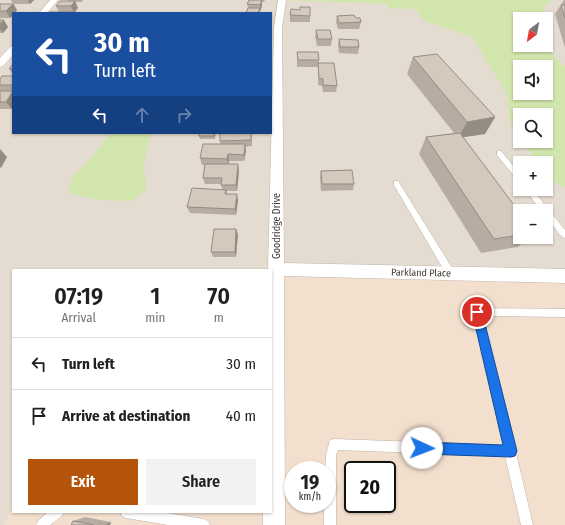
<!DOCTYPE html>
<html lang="en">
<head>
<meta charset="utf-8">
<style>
  :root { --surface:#fff; --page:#f2f2f2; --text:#202124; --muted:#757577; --line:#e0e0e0; --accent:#b45309 }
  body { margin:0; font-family:"Fira Sans Condensed",sans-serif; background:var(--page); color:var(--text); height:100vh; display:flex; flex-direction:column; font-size:15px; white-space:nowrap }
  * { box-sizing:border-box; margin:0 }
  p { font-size:13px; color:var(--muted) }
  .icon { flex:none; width:22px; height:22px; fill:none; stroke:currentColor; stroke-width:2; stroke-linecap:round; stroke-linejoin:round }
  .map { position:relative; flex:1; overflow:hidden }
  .drawer { position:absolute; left:12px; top:269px; width:260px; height:244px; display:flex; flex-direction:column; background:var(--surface); border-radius:0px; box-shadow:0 1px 3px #0004 }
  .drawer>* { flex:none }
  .top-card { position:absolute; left:12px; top:12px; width:260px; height:122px; border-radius:0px; box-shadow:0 1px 3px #0004; background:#1a4fa0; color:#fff; overflow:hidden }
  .needle { width:26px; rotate:211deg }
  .fabs { position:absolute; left:513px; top:12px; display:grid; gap:8px }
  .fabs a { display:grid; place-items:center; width:40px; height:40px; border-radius:0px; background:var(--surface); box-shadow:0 1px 3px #0004; font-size:20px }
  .speed { position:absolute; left:284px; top:461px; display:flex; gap:8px; font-size:20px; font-weight:700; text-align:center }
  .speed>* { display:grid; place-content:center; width:52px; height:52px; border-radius:50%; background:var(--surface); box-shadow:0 1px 3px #0004; line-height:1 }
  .speed small { font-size:10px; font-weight:400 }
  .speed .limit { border:2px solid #111; border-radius:6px; background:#fff; color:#111 }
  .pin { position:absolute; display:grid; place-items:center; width:34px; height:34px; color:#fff; margin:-17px; border:2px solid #fff; border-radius:50%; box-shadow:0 1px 4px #0007 }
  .me { position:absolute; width:44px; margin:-22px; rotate:92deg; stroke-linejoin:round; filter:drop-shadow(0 0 3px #0008) }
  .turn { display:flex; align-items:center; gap:14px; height:84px; padding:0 16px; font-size:18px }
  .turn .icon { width:52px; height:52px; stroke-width:2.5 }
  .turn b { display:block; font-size:28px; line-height:34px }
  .lanes { display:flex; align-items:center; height:38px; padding:0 16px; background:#0003; justify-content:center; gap:20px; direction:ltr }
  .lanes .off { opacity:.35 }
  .eta { display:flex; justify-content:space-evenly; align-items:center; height:68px; text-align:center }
  .eta b { font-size:24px; font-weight:600; line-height:28px }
  .action { display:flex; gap:8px; margin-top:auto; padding:8px 16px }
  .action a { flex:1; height:46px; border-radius:0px; background:var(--accent); color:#fff; font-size:16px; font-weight:600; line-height:46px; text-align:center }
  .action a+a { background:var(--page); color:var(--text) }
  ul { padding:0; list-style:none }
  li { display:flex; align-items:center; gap:12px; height:52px; padding:0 16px; border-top:1px solid var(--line) }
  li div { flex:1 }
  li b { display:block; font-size:15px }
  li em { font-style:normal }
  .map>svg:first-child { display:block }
</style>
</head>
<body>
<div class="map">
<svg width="565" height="525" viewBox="0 0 565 525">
  <rect width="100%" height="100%" fill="#f1ebe3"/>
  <!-- residential -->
  <path fill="#e5dcd1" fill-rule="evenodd" d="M 0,0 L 282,0 L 489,7 L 486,0 L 565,0 L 565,279 L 271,480 L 271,270 L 13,270 L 13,505 L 4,525 L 0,525 ZM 13,13 L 271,13 L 271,133 L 13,133 ZM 520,19 L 546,19 L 546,45 L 520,45 ZM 520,67 L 546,67 L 546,93 L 520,93 ZM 520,115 L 546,115 L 546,141 L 520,141 ZM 520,163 L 546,163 L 546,189 L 520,189 ZM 520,211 L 546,211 L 546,237 L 520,237 Z"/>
  <!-- commercial -->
  <path fill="#f3dfce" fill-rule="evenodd" d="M 276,269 L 565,279 L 565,525 L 4,525 L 13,505 L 13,512 L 271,512 ZM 293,470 L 327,470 L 327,504 L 293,504 ZM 353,470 L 387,470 L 387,504 L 353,504 Z"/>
  <!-- green -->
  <path fill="#d2e5ac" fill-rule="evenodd" d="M 282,0 L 553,0 L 544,6 L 541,19 L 520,19 L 520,45 L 544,45 L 565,67 L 565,187 C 552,181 546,179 546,163 L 538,163 L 523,141 L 546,141 L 546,115 L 520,115 L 520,137 L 510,122 L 507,94 L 472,37 L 424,21 L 415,9 L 387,8 L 388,4 ZM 520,67 L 546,67 L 546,93 L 520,93 Z
    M 111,133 L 152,133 L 149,139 L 143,168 L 147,189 L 132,201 L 99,200 L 67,193 L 72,178 L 88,161 Z"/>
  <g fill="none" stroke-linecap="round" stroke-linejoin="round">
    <!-- service casing -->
    <g stroke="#bfb4a9" stroke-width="1">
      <path id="service" d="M 497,151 L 501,151 L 520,174 L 520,181 L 518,181 L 497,155 Z
        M 394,181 L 398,181 L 454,271 L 455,274 L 454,277 L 451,278 L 448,277 L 394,185 Z
        M 525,189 L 532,189 L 565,230 L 565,238 L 562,237 L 546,217 L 546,211 L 541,211 Z
        M 477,308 L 565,309 L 565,317 L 482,316 L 514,447 L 516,451 L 516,453 L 533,525 L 521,525 L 505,456 L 338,450 L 336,455 L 336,525 L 324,525 L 324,504 L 327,504 L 327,470 L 325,470 L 326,455 L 330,440 L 334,439 L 503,445 L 473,312 L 474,309 Z
        M 48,512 L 64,512 L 62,516 L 50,525 L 36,525 L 38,521 Z
        M 120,512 L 161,512 L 204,519 L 208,521 L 210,525 L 168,525 L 126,518 L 122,516 Z"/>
    </g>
    <!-- minor casing -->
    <g stroke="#bfb4a9" stroke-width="1">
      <path id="minor" d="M 50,0 L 58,0 L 47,13 L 39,13 Z
        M 278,0 L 286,0 L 282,28 L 284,263 L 565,269 L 565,283 L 284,276 L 285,525 L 263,525 L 263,512 L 271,512 L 271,270 L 268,269 L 274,28 Z
        M 13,46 L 13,55 L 3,66 L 0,67 L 0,58 L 10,47 Z"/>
    </g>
    <!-- service -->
    <use href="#service" fill="#fff" fill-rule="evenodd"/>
    <!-- minor -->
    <use href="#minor" fill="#fff" fill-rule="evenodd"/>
  </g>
  <!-- wall -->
  <path fill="#b7aca2" d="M 11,0 L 34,0 L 30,4 L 14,4 L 17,10 L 10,18 L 0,18 L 0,4 L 13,4 Z
    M 68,0 L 83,0 L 82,2 L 75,2 L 78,8 L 74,12 L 59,12 L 56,6 L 68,1 Z
    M 249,0 L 265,0 L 264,2 L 262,2 L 262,6 L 260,11 L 260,13 L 246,13 L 248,8 L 247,4 Z
    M 564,0 L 565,0 L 565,48 L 555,14 Z
    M 310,7 L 310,22 L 290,22 L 290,15 L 300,10 Z
    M 337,16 L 361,22 L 359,29 L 338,29 L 336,22 Z
    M 0,20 L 8,27 L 3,33 L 0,33 Z
    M 316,30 L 332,39 L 331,46 L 317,46 L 315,37 Z
    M 339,39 L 359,47 L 358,54 L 339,53 L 338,46 Z
    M 297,52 L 319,60 L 319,63 L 337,86 L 336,92 L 323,92 L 322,86 L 318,85 L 318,67 L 297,67 Z
    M 413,57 L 495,117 L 485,134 L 463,137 L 520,213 L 520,237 L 529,237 L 518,247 L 481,253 L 419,154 L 426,137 L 454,133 L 407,74 Z
    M 13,64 L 13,74 L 9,69 Z
    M 13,76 L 13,106 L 12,109 L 0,109 L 0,85 Z
    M 199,133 L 216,133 L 215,139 L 200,139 L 199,136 Z
    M 220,133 L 252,133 L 252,146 L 245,147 L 246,151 L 244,161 L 229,161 L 228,164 L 239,171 L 237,191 L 227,191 L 227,194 L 238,200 L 236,215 L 190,213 L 187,207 L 222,189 L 221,184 L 205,184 L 203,178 L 205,165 L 202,165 L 200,158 L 220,144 Z
    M 321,171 L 354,184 L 353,190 L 321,191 L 320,177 Z
    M 238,234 L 236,257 L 213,257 L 211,252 Z
    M 85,517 L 111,522 L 110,525 L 71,525 L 73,521 Z"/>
  <!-- shaded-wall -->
  <path fill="#958c84" d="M 28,0 L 34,0 L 30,4 Z
    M 262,0 L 262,6 L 260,12 L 260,5 Z
    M 75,1 L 78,8 L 74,13 L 71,6 Z
    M 13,4 L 17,10 L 15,13 L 13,13 L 13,15 L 10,18 L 6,11 Z
    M 4,20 L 8,27 L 3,33 L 0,29 L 0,24 Z
    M 13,91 L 13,106 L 12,109 L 6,102 Z
    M 495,117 L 485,134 L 458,138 L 467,122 Z
    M 245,144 L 246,151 L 244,161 L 244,155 Z
    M 0,149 L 7,157 L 1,168 L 0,167 Z
    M 228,154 L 229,161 L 228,165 L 227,159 Z
    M 238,164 L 239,171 L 237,191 L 236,185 Z
    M 237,194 L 238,200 L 236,215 L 235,209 Z
    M 236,229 L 238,234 L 236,257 L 235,252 Z
    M 111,522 L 110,525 L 105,525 Z"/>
  <!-- building -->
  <path fill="#d5c8bc" stroke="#958c84" d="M 249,0 L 262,0 L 260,5 L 247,4 Z
    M 60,1 L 75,1 L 71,6 L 56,6 Z
    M 0,4 L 13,4 L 6,11 L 0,11 Z
    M 561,5 L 565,5 L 565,18 Z
    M 300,7 L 310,7 L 310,16 L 290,15 L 291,9 L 300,10 Z
    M 248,8 L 260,8 L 258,13 L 246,13 Z
    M 49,12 L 76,12 L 76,13 L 49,13 Z
    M 354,15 L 356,18 L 360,18 L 361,22 L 339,23 L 337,16 Z
    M 0,20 L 4,20 L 0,24 Z
    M 316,30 L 330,30 L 332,39 L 318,39 Z
    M 339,39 L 358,40 L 359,47 L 340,47 Z
    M 297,52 L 318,52 L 319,60 L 298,60 Z
    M 437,54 L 495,117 L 467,122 L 413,57 Z
    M 318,63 L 334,63 L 337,86 L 323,85 L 323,79 L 319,78 Z
    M 13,64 L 13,69 L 9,69 Z
    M 2,76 L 13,76 L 13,85 L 0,85 L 0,79 Z
    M 0,91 L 13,91 L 6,102 L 0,102 Z
    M 199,133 L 214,133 L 214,136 L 199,136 Z
    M 220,133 L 251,133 L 251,140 L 220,141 Z
    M 460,133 L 520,213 L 520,235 L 494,239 L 426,137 Z
    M 203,144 L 245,144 L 244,155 L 228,154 L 227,159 L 200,158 Z
    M 205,164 L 238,164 L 236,185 L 221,185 L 222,178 L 203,178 Z
    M 352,170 L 354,184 L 322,184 L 321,171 Z
    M 192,188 L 226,190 L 225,194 L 237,194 L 235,209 L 187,207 Z
    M 214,229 L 236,229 L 235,252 L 211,252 Z
    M 73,521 L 94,525 L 71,525 Z"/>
  <!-- route -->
  <path fill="#1a73e8" stroke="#114b97" d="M 477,307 L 480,309 L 482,312 L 517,451 L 515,456 L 511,457 L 422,454 L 418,452 L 416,448 L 418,443 L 422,442 L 503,445 L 472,312 L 473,309 Z"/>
  <g text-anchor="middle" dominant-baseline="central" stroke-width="3.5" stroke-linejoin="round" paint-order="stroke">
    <!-- street labels -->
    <g font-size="10" fill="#423b33" stroke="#fff">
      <text transform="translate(277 226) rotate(-90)">Goodridge Drive</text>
      <text transform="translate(421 273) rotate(1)">Parkland Place</text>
    </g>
  </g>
</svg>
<div class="fabs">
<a><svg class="needle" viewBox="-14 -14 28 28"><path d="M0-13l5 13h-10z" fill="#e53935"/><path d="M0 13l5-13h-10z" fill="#757577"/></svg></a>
<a><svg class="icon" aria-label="sound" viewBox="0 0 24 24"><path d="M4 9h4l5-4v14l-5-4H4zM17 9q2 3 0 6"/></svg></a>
<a><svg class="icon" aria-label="search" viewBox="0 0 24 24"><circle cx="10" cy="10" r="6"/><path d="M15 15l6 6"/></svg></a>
<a>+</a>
<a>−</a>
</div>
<div class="speed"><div>19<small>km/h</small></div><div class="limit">20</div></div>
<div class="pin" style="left:477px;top:312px;background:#d93025"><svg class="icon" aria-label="arrive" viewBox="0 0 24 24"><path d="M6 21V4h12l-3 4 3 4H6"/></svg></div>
<svg class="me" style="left:422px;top:448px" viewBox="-20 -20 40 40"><circle r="19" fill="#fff"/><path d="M0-13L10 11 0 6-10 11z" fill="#1a73e8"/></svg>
<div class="top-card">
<div class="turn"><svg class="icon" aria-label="left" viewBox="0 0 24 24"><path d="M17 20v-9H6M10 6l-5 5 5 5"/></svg><div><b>30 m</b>Turn left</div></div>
<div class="lanes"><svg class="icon" aria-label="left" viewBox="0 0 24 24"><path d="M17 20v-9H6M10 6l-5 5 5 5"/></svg><svg class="icon off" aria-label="ahead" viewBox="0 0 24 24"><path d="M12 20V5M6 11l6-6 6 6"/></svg><svg class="icon off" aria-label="right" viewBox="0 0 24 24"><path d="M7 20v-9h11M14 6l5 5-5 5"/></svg></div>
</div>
<section class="drawer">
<div class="eta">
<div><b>07:19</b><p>Arrival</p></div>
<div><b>1</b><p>min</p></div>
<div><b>70</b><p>m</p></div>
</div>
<ul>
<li><svg class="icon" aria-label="left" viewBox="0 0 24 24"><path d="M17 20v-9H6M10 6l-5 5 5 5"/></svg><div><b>Turn left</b></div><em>30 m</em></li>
<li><svg class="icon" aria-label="arrive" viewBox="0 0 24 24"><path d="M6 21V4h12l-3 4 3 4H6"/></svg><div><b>Arrive at destination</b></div><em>40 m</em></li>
</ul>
<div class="action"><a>Exit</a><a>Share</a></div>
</section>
</div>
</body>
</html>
